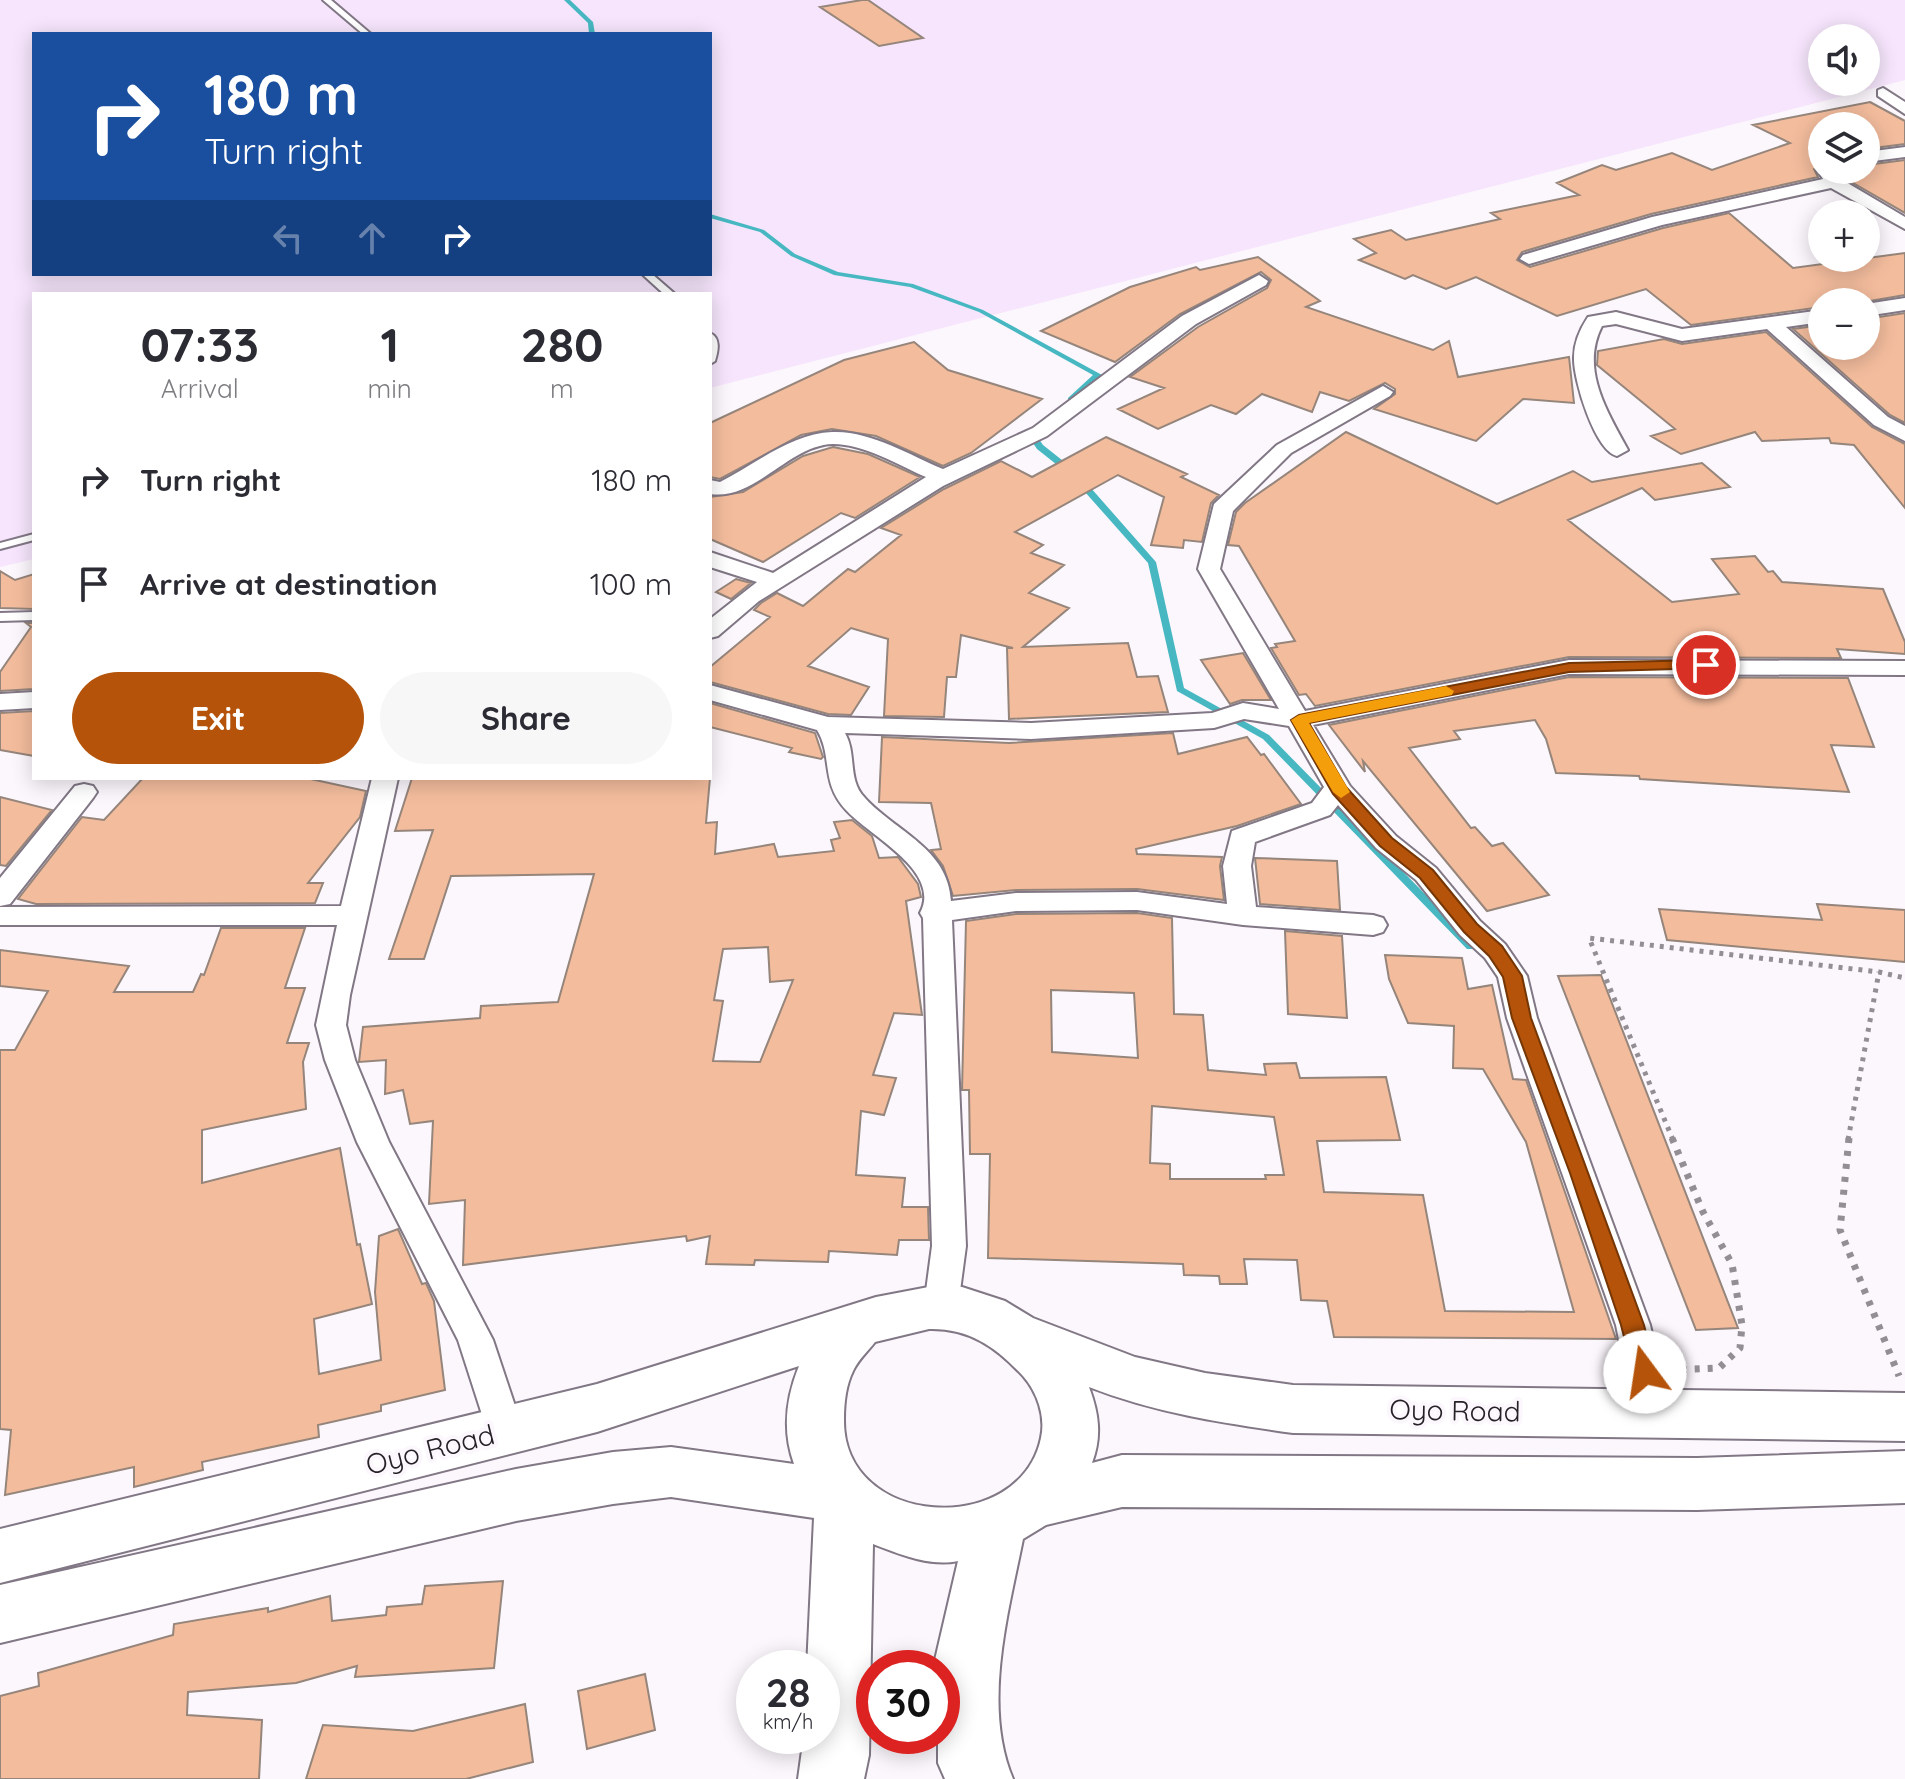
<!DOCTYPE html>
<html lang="en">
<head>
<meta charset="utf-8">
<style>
  :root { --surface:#fff; --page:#f7f7f7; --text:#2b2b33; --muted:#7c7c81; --accent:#b45309 }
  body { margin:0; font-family:Quicksand,sans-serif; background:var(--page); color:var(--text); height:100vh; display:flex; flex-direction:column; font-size:30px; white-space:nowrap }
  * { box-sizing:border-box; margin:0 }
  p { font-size:26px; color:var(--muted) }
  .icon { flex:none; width:44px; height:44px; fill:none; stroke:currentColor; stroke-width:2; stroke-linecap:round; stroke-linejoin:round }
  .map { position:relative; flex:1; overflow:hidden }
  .sheet { position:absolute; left:32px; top:292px; width:680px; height:488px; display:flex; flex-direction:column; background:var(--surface); border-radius:0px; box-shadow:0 4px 20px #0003 }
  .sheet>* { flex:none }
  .top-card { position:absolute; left:32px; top:32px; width:680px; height:244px; border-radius:0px; box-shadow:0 4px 20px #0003; background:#1a4fa0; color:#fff; overflow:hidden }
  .buttons { position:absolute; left:1808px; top:24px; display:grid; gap:16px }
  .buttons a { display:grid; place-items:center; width:72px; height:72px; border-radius:50%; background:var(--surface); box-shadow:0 4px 20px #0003; font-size:40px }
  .speed { position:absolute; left:736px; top:1650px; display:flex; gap:16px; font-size:40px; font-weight:700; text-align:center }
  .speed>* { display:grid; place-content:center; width:104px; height:104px; border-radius:50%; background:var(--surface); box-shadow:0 4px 20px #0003; line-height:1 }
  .speed small { font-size:20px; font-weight:400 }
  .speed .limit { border:12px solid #d22; background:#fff; color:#111 }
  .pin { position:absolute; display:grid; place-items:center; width:68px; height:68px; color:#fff; margin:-34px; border:4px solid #fff; border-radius:50%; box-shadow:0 2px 8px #0007 }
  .me { position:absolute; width:88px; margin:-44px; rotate:346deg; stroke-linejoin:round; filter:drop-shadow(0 0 6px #0008) }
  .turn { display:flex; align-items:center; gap:28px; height:168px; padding:0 40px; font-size:36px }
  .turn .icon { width:104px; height:104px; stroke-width:2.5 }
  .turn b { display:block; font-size:56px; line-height:68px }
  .lanes { display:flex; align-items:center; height:76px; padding:0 40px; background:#0003; justify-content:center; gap:40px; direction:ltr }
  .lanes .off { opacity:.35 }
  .eta { display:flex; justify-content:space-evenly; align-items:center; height:136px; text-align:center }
  .eta b { font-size:48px; font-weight:800; line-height:56px }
  .action { display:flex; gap:16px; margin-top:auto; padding:16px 40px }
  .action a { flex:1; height:92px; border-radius:48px; background:var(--accent); color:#fff; font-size:32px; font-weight:800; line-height:92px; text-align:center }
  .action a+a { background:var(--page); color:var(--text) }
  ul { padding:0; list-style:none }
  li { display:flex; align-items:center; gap:24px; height:104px; padding:0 40px }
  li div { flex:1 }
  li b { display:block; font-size:30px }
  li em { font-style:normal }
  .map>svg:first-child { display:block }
</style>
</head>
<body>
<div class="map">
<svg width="1905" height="1779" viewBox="0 0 1905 1779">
  <rect width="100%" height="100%" fill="#fcf7fd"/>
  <!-- built -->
  <path fill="#f6e5fc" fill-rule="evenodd" d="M 0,0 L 1905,0 L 1905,80 L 710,388 L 710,294 L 34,294 L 34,559 L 0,567 ZM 34,34 L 710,34 L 710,274 L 34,274 ZM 1822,38 L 1866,38 L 1866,82 L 1822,82 Z"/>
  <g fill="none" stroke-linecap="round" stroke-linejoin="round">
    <!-- stream -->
    <path fill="#47b8c2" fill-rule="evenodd" d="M 564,0 L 570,0 L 593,22 L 595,34 L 589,34 L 588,23 Z
      M 710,214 L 764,230 L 795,254 L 838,272 L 913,284 L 983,310 L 1102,375 L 1074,402 L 1068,402 L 1068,398 L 1093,375 L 979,312 L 910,287 L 834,275 L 791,256 L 760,232 L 710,218 Z
      M 1026,429 L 1032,429 L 1043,445 L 1072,468 L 1072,472 L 1066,472 L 1037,449 L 1025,431 Z
      M 1077,479 L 1083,479 L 1156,562 L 1184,688 L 1269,735 L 1475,945 L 1476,947 L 1475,949 L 1467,949 L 1263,739 L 1177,691 L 1148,563 L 1077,483 Z"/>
  </g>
  <!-- building -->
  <path fill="#f3bc9d" stroke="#95857b" stroke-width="2" fill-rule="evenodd" d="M 862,0 L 868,0 L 923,38 L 879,46 L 820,7 Z
    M 1870,102 L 1905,121 L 1905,144 L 1866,149 L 1866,126 L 1822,126 L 1822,163 L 1814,169 L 1818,177 L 1651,214 L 1522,252 L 1517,260 L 1530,267 L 1663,228 L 1729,213 L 1793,268 L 1905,253 L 1905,295 L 1864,302 L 1822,302 L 1822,307 L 1691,325 L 1646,289 L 1557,316 L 1476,277 L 1446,289 L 1413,275 L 1405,279 L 1359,260 L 1376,253 L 1354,239 L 1391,230 L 1406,240 L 1500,219 L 1491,213 L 1579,195 L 1557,183 L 1602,165 L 1616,170 L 1672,153 L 1712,170 L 1790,143 L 1753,125 Z
    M 1905,160 L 1905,213 L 1841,176 L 1837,170 L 1866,170 L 1866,165 Z
    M 1258,257 L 1320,301 L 1306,307 L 1433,350 L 1449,341 L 1458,377 L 1569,357 L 1574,403 L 1523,399 L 1476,441 L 1374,409 L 1395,394 L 1395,389 L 1385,383 L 1349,401 L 1320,392 L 1312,412 L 1262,394 L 1236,414 L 1211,405 L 1158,429 L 1118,409 L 1164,388 L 1130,377 L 1198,327 L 1267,288 L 1271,280 L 1261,272 L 1180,314 L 1115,362 L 1041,331 L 1130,287 L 1196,267 L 1200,270 Z
    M 1905,313 L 1905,423 L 1890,415 L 1793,329 L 1822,325 L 1822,346 L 1866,346 L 1866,319 Z
    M 1766,332 L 1872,427 L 1905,444 L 1905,508 L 1854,445 L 1831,443 L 1829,438 L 1762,441 L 1755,432 L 1681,454 L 1651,436 L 1675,429 L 1597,365 L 1598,351 L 1664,339 L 1682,344 Z
    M 914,342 L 948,370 L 1042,399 L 971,453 L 943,466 L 876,436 L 832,429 L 801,435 L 720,479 L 710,477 L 710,423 L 844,360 Z
    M 1346,432 L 1497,504 L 1573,471 L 1592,482 L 1702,463 L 1730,487 L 1655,500 L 1642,488 L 1568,520 L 1672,602 L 1739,594 L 1712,559 L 1755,556 L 1768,572 L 1773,571 L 1782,582 L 1883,589 L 1905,642 L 1905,654 L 1837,649 L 1841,658 L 1569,657 L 1315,706 L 1306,694 L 1299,695 L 1271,648 L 1277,647 L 1275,644 L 1295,641 L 1239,546 L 1228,545 L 1236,512 L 1245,503 Z
    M 1106,437 L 1187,474 L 1181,477 L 1219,495 L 1211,503 L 1202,542 L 1184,540 L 1183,548 L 1151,545 L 1164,497 L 1118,475 L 1015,532 L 1043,545 L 1031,553 L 1064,565 L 1029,593 L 1069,608 L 1023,647 L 1128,643 L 1137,677 L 1158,676 L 1168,712 L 1009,719 L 1007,648 L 1013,648 L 961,635 L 956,677 L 947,677 L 944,717 L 884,716 L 888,639 L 851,628 L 808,666 L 869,687 L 851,715 L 828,714 L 710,682 L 710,667 L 770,617 L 754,610 L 761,603 L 777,593 L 803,606 L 848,569 L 855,572 L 901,535 L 881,528 L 944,489 L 1001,461 L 1032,477 Z
    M 833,447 L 868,454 L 920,477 L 855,518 L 841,513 L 763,562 L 710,539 L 710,497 L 743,492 L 803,456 Z
    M 0,571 L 15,580 L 34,574 L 34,609 L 0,608 Z
    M 736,579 L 751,583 L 731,599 L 716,592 Z
    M 26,623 L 34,623 L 34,689 L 0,691 L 0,672 L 31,627 Z
    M 1243,653 L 1271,700 L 1242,700 L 1230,704 L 1201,660 Z
    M 1569,677 L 1848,678 L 1874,747 L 1831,745 L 1849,792 L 1640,779 L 1639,776 L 1556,773 L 1546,739 L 1535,720 L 1454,731 L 1460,739 L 1409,748 L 1471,828 L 1475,827 L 1492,846 L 1503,843 L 1549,895 L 1487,911 L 1363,761 L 1365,772 L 1329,725 Z
    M 710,703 L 815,733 L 823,757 L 821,759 L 789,752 L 792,748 L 710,727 Z
    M 34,711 L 34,756 L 0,750 L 0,713 Z
    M 1173,733 L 1178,754 L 1247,737 L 1261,755 L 1264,754 L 1301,804 L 1237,826 L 1136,849 L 1137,854 L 1222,857 L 1220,866 L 1224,900 L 1137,889 L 1016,890 L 953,896 L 943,866 L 931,850 L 941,849 L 931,803 L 879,802 L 882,737 L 1009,743 Z
    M 143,778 L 306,778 L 366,791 L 360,817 L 308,883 L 323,883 L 315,903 L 36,904 L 18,899 L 82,817 L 104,820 Z
    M 412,778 L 710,778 L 706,823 L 717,822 L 715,854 L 774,844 L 778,857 L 834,851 L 831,840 L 840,838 L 834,822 L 852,820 L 872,836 L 879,858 L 898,857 L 918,884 L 921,897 L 906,901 L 922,1015 L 894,1013 L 873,1075 L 896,1078 L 884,1115 L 861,1111 L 856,1175 L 905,1178 L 902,1207 L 928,1207 L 929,1240 L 899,1240 L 897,1255 L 829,1251 L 828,1262 L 755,1260 L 754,1265 L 706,1264 L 710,1236 L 687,1241 L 686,1236 L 463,1265 L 465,1200 L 429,1204 L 433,1121 L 410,1124 L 403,1090 L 385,1094 L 386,1060 L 359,1062 L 363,1027 L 480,1018 L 481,1006 L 558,1002 L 594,874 L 451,876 L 424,959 L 389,959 L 433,830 L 395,831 ZM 768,947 L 770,982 L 793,980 L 760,1062 L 713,1061 L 723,1001 L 714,1000 L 723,949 Z
    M 0,797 L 52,810 L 6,866 L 0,865 Z
    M 1255,858 L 1337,861 L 1340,910 L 1260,904 Z
    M 1817,904 L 1905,910 L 1905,962 L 1667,940 L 1659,909 L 1822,920 Z
    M 1137,913 L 1172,918 L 1174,1014 L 1203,1015 L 1208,1070 L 1266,1075 L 1264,1064 L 1296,1063 L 1300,1078 L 1386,1077 L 1400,1140 L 1317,1141 L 1324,1192 L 1423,1195 L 1445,1311 L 1574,1312 L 1526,1142 L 1483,1069 L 1453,1068 L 1454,1026 L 1408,1023 L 1389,979 L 1385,955 L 1462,958 L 1468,989 L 1492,985 L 1513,1079 L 1526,1080 L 1616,1339 L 1334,1337 L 1327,1301 L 1301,1300 L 1297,1260 L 1244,1259 L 1247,1284 L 1220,1284 L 1219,1276 L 1184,1275 L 1183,1264 L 988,1258 L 990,1154 L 970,1154 L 969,1090 L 962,1090 L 966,921 L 1016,914 ZM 1051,990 L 1134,993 L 1138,1058 L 1052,1052 ZM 1152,1106 L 1274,1117 L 1284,1175 L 1265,1175 L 1266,1179 L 1170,1179 L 1170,1164 L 1150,1163 Z
    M 221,928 L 305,928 L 285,988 L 305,988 L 287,1043 L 309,1043 L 303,1062 L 306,1109 L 202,1130 L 202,1183 L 340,1148 L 357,1245 L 360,1244 L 372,1304 L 314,1319 L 319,1374 L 381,1360 L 375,1292 L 379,1236 L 398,1229 L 422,1284 L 426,1283 L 434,1301 L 445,1390 L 381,1405 L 381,1411 L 318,1425 L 319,1437 L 202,1462 L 203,1470 L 134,1487 L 134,1467 L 5,1495 L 11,1430 L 0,1429 L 0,1050 L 15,1050 L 48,991 L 0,986 L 0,950 L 129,966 L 114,992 L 193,992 L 201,974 L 204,975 Z
    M 1285,931 L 1342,936 L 1347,1018 L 1288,1014 Z
    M 1601,975 L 1738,1328 L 1696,1330 L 1558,976 Z
    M 503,1581 L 494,1668 L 355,1677 L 357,1666 L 296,1683 L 188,1692 L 187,1715 L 262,1720 L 259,1779 L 0,1779 L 0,1696 L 39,1686 L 38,1673 L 173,1635 L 174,1624 L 268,1608 L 268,1612 L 330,1596 L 332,1621 L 386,1615 L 387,1607 L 422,1604 L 425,1586 Z
    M 645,1674 L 655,1730 L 587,1749 L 578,1691 Z
    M 525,1704 L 533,1762 L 466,1779 L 306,1779 L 323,1725 L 413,1731 Z"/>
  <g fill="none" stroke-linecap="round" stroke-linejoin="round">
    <!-- lane casing -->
    <g stroke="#817785" stroke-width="4">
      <path id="lane" d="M 323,0 L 331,0 L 371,34 L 363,34 Z
        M 642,274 L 652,274 L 675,294 L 664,294 Z
        M 710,333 C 721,338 718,351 715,361 L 710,364 Z
        M 34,534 L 34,540 L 0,549 L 0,543 Z
        M 34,612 L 34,620 L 0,621 L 0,613 Z"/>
    </g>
    <!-- street casing -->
    <g stroke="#817785" stroke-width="4">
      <path id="street" d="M 1883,88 L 1905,102 L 1905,114 L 1878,96 L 1878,90 Z
        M 1905,147 L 1905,157 L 1866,162 L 1866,152 Z
        M 1819,166 L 1822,166 L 1822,170 L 1833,170 L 1839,178 L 1905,217 L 1905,229 L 1831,188 L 1662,225 L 1529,264 L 1520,259 L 1523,255 L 1652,217 L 1823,179 L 1817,170 Z
        M 1259,275 L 1268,281 L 1266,285 L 1196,324 L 1047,436 L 943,486 L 759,601 L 718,636 L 710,638 L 710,619 L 757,582 L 710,567 L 710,552 L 773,573 L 926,477 C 898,465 864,444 833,444 C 789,445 755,501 710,494 L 710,480 L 720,482 C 754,465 792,433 832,432 C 869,430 910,455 943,469 L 1033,428 L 1182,316 Z
        M 1905,298 L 1905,310 L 1866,316 L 1866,304 Z
        M 1822,310 L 1822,322 L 1786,327 L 1888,417 L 1905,426 L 1905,441 L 1874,425 L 1767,329 L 1682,341 L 1616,324 L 1602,326 C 1580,369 1607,411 1628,450 L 1617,456 C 1595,451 1573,379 1574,357 C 1574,343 1580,329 1588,317 L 1616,312 L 1682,329 Z
        M 1383,386 L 1393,392 L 1390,396 L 1291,453 L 1233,511 L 1220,569 L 1305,711 L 1569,660 L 1905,661 L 1905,675 L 1569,674 L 1313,725 L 1350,786 L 1396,836 L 1436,868 L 1480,921 L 1505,944 L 1527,976 L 1537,1018 L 1650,1325 L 1670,1414 L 1665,1425 L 1652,1429 L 1639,1425 L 1634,1414 L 1616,1325 L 1507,1018 L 1498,977 L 1485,958 L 1460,935 L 1416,880 L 1376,848 L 1338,805 L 1330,815 L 1255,842 L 1251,866 L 1256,907 L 1373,915 L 1383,918 L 1387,925 L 1383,932 L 1373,935 L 1243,925 L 1137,910 L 1016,911 L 952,920 L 966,1246 L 958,1306 L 953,1316 L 941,1320 L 929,1316 L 924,1306 L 932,1246 L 923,918 L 920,913 C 943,871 868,835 846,810 C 820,782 833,756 817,730 L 710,700 L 710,685 L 828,717 L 1031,723 L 1212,713 L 1243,703 L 1279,709 L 1198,569 L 1214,504 L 1277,445 ZM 1244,719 L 1289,726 L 1324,787 L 1312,803 L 1232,831 L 1223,866 L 1227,904 L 1137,892 L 1016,893 L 951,901 C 948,848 896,832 865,798 C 847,780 857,754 845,733 L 1031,739 L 1214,728 Z
        M 34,692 L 34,708 L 0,710 L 0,694 Z
        M 372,778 L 398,778 L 350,995 L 346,1025 L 355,1060 L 389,1142 L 493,1340 L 523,1430 L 518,1441 L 505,1446 L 492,1441 L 487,1430 L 458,1340 L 357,1142 L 325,1060 L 316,1025 L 337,925 L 0,925 L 0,907 L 341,906 Z
        M 84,784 L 93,786 L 97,792 L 93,798 L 10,904 L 0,906 L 0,878 L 75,786 Z"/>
    </g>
    <!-- highway casing -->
    <g stroke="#817785" stroke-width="4">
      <path id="highway" d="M 939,1285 L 962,1287 L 1005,1301 L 1033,1318 L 1135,1357 L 1205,1373 L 1293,1385 L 1905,1393 L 1905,1441 L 1293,1433 C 1223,1423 1155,1413 1089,1387 C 1099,1414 1102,1436 1092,1463 L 1122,1455 L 1697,1458 L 1905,1451 L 1905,1503 L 1697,1510 L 1122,1507 L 1046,1525 L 1023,1539 C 1008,1614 982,1706 1013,1779 L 945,1779 L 938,1763 L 938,1736 L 942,1736 L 942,1668 L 936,1668 L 935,1660 L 958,1561 C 929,1567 899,1554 873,1544 L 869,1755 L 864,1779 L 798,1779 L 804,1736 L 822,1736 L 822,1668 L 807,1668 L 814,1518 L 671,1497 L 613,1504 L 516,1521 L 0,1643 L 0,1585 L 516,1469 L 613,1452 L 671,1447 L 794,1464 C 782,1431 786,1398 799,1366 L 597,1432 L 0,1583 L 0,1529 L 597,1384 L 876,1297 ZM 929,1329 C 969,1328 996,1347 1023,1376 C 1037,1392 1046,1416 1041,1438 C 1020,1538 842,1529 844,1419 C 844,1403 846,1385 853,1371 C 858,1360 868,1351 875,1342 Z"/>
    </g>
    <!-- path-far1 -->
    <path stroke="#938e94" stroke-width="5" stroke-dasharray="4 6" stroke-linecap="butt" d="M 1673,1140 L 1589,938 L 1879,972 L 1905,978
      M 1848,1140 L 1879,972"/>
    <!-- path -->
    <path stroke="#938e94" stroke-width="7" stroke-dasharray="5 8" stroke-linecap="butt" d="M 1672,1138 L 1703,1212 L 1732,1264 L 1742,1325 L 1740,1348 L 1719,1368 L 1673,1370
      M 1849,1138 L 1840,1230 L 1899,1376"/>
    <!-- lane -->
    <use href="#lane" fill="#fff" fill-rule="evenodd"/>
    <!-- street -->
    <use href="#street" fill="#fff" fill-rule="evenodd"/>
    <!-- highway -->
    <use href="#highway" fill="#fff" fill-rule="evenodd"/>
  </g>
  <!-- route -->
  <path fill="#b45309" stroke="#753606" stroke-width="2" d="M 1706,660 L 1712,661 L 1712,668 L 1569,672 L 1309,723 L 1346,787 L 1392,838 L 1433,870 L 1477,924 L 1502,946 L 1522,976 L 1531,1018 L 1644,1325 L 1656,1372 L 1653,1378 L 1645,1381 L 1637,1378 L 1633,1372 L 1621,1325 L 1570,1173 L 1512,1018 L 1503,977 L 1489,956 L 1464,932 L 1420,878 L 1380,846 L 1333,794 L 1291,720 L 1299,715 L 1569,663 Z"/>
  <!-- slow -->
  <path fill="#f59e0b" d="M 1446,686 L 1454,691 L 1452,695 L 1309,723 L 1350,792 L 1341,798 L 1333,792 L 1291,720 L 1299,715 Z"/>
  <g text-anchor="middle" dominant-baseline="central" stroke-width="8" stroke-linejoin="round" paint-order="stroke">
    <!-- near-street labels -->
    <g font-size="28" fill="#252126" stroke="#fcf7fd">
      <text transform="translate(1455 1410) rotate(1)">Oyo Road</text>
      <text transform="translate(430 1449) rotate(-14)">Oyo Road</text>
    </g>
  </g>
</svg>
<div class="buttons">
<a><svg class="icon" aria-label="sound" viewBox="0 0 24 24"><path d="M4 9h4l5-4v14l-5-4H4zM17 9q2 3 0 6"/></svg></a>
<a><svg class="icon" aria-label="layers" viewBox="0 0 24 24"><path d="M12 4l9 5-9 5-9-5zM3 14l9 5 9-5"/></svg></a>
<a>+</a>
<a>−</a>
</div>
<div class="speed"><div>28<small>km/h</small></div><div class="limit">30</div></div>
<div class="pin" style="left:1706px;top:665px;background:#d93025"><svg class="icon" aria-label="arrive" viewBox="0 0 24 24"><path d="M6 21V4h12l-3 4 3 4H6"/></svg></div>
<svg class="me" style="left:1645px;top:1372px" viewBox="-20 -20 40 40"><circle r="19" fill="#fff"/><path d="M0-13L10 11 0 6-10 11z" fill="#b45309"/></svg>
<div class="top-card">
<div class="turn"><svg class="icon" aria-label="right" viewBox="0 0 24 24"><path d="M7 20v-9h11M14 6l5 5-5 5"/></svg><div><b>180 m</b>Turn right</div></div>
<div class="lanes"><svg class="icon off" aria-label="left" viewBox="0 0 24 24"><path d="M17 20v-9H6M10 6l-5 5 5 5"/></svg><svg class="icon off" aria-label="ahead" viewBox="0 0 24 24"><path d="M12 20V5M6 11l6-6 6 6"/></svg><svg class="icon" aria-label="right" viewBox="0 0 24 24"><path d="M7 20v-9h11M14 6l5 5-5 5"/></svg></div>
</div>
<section class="sheet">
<div class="eta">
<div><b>07:33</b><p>Arrival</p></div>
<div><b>1</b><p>min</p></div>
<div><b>280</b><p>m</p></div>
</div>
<ul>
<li><svg class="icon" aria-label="right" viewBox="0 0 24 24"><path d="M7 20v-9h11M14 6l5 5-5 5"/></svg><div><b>Turn right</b></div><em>180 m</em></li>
<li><svg class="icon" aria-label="arrive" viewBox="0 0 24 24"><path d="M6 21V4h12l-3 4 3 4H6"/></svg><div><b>Arrive at destination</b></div><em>100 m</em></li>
</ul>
<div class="action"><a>Exit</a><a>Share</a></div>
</section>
</div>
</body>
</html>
